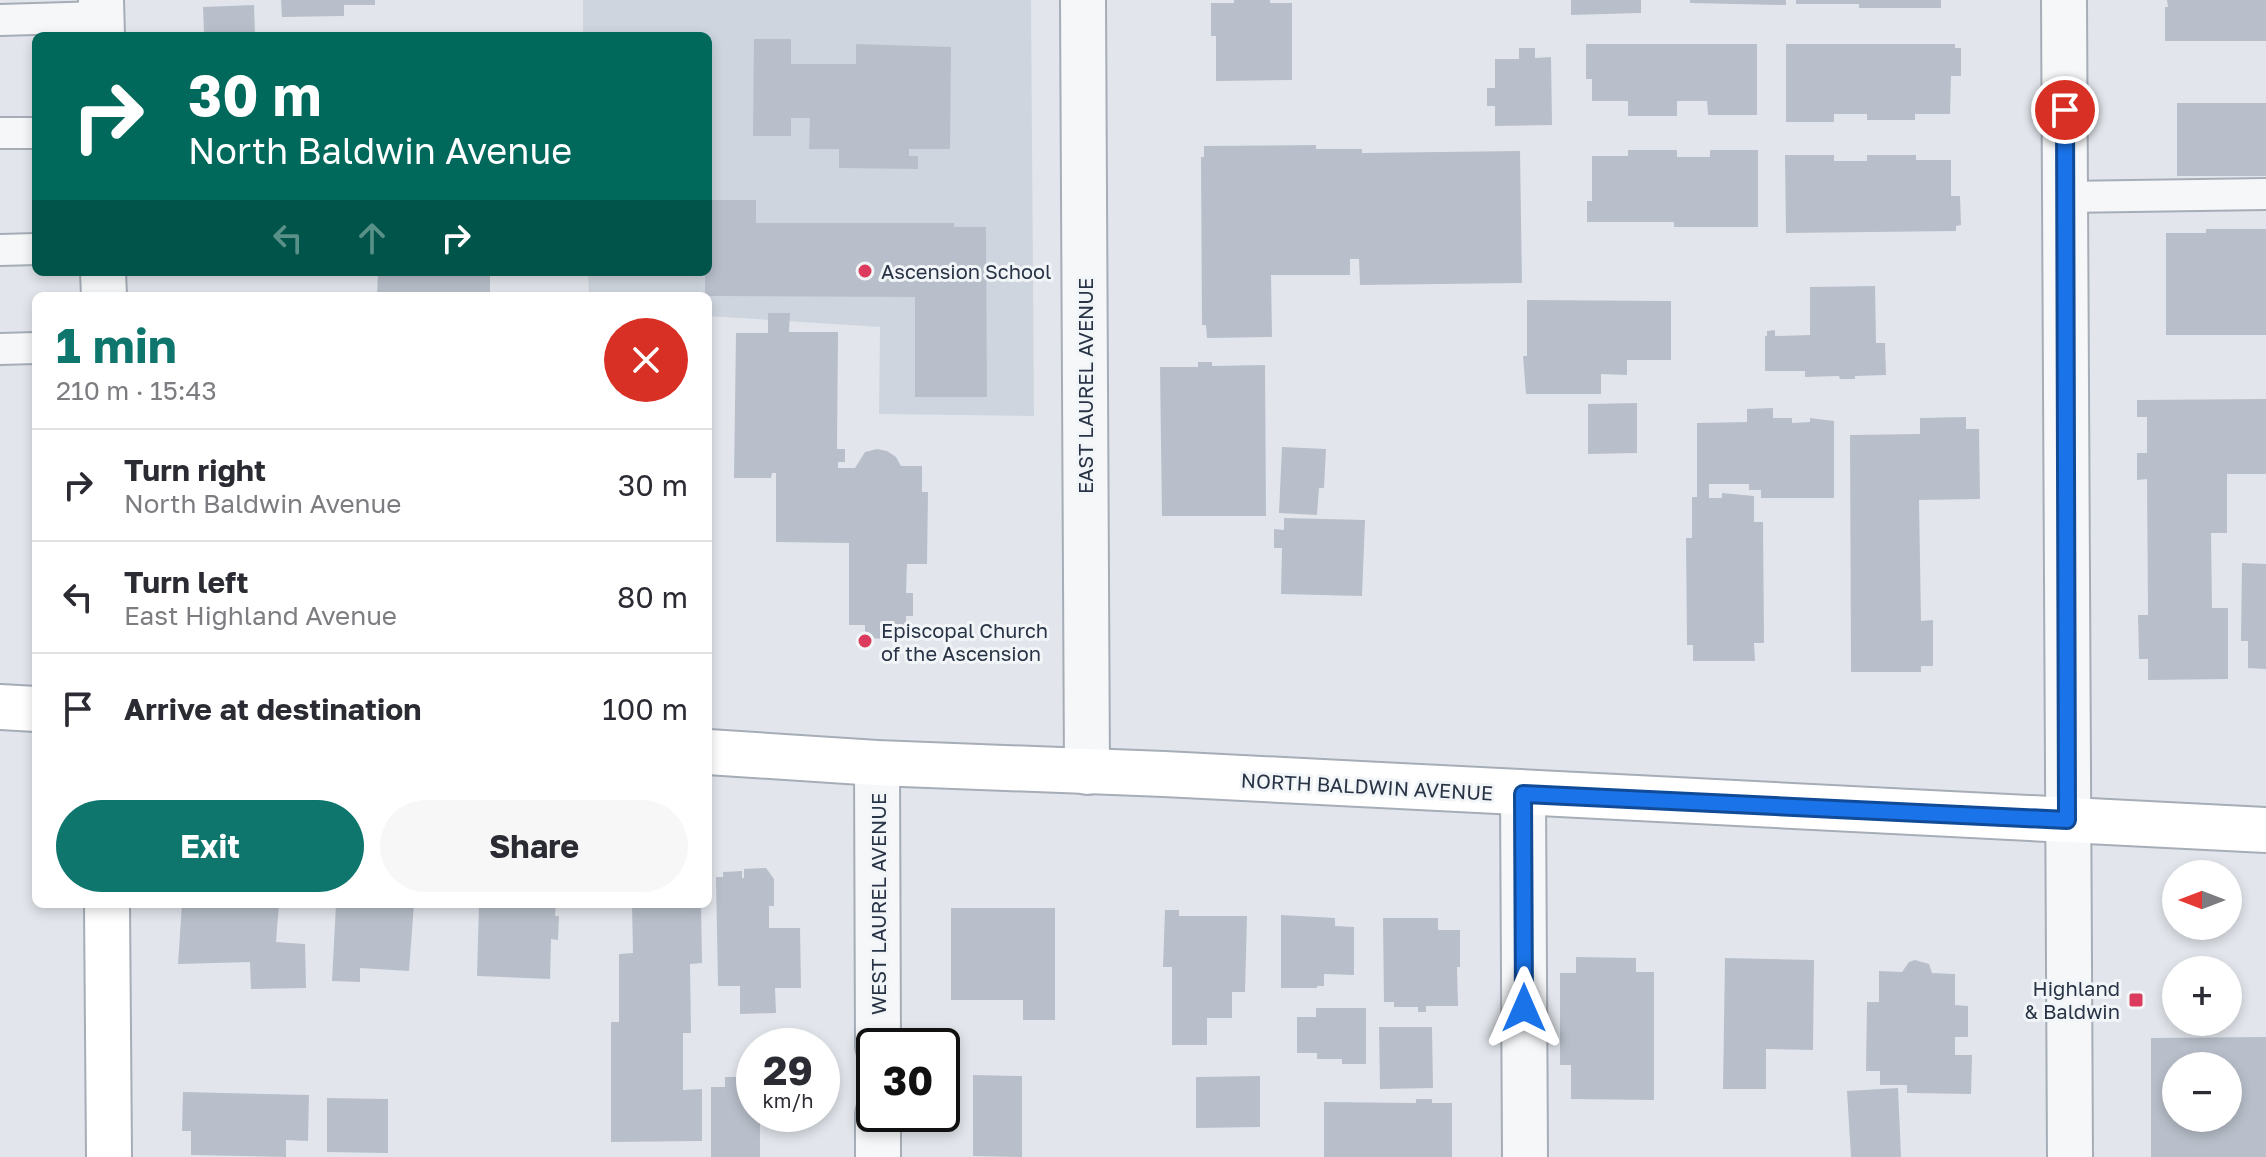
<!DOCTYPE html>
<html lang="en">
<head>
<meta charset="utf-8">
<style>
  :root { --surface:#fff; --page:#f7f7f7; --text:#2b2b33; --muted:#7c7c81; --line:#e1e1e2; --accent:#0f766e }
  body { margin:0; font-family:"Golos Text",sans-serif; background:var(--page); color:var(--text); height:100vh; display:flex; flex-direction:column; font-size:30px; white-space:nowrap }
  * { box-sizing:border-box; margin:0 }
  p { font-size:26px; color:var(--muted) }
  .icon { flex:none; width:44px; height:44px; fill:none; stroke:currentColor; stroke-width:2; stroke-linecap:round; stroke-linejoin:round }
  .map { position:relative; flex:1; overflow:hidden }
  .side { position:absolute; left:32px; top:292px; width:680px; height:616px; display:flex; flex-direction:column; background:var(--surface); border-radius:12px; box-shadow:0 4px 12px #0003 }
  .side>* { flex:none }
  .banner { position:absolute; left:32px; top:32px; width:680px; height:244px; border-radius:12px; box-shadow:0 4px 12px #0003; background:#00695c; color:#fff; overflow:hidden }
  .needle { width:52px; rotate:270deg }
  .tools { position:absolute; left:2162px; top:860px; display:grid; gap:16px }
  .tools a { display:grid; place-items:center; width:80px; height:80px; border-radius:50%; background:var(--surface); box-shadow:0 4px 12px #0003; font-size:40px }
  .speed { position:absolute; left:736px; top:1028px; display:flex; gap:16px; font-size:40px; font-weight:700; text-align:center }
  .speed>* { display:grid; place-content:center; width:104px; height:104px; border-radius:50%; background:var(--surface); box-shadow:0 4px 12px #0003; line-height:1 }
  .speed small { font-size:20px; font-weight:400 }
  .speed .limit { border:4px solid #111; border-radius:12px; background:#fff; color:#111 }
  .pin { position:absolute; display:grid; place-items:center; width:68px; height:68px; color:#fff; margin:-34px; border:4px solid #fff; border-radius:50%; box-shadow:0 2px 8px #0007 }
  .me { position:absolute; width:88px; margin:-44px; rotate:0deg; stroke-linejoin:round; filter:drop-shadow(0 0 6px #0008) }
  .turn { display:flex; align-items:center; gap:28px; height:168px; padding:0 24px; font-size:36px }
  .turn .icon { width:104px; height:104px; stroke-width:2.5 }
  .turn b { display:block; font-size:56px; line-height:68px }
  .lanes { display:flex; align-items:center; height:76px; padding:0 24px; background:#0003; justify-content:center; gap:40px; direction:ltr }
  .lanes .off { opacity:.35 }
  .round { display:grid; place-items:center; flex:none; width:84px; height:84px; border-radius:42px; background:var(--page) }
  .headline { display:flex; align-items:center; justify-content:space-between; height:136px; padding:0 24px }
  h1 { font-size:48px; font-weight:700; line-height:60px; color:var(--accent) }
  .primary-button { display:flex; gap:16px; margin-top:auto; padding:16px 24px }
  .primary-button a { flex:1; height:92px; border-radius:48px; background:var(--accent); color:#fff; font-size:32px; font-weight:700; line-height:92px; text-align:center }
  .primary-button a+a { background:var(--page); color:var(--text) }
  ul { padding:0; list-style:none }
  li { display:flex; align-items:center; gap:24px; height:112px; padding:0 24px; border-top:2px solid var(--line) }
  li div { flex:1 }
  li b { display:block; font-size:30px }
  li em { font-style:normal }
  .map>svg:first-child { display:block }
</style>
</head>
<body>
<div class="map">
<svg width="2266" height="1157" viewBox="0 0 2266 1157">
  <rect width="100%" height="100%" fill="#e2e6ec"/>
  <!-- built -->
  <path fill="#cfd5de" d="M 583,0 L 1031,0 L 1034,416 L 879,414 L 880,327 L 708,316 L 708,296 L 589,296 L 588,272 L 708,272 L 708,36 L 583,36 Z"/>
  <!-- building -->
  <path fill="#b8bfca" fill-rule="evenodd" d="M 281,0 L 375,0 L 375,5 L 344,5 L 344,16 L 282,17 Z
    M 1234,0 L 1270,0 L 1270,3 L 1292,3 L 1292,80 L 1216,81 L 1216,36 L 1211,36 L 1211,3 L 1234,3 Z
    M 1571,0 L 1641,0 L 1641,13 L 1571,15 Z
    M 1690,0 L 1786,0 L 1786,5 L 1690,3 Z
    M 1796,0 L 1941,0 L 1941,8 L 1859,8 L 1859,4 L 1796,4 Z
    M 2167,0 L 2266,0 L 2266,41 L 2165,41 L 2165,7 L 2168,7 Z
    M 254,5 L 255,36 L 209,36 L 209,33 L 204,33 L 203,7 Z
    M 754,39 L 791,39 L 791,64 L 856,64 L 856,44 L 951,47 L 950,149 L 909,149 L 909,156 L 918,156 L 918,169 L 839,168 L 839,149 L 809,149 L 810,118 L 791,118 L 791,136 L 753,136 Z
    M 1586,44 L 1757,44 L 1757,115 L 1708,115 L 1707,101 L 1677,101 L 1677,116 L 1628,116 L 1628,101 L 1592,101 L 1592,79 L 1586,79 Z
    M 1786,44 L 1955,44 L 1955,48 L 1961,48 L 1961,76 L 1951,76 L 1950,114 L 1915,114 L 1915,120 L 1867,120 L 1867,114 L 1834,114 L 1834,122 L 1786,122 Z
    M 1519,48 L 1535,48 L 1535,58 L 1551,57 L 1552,125 L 1495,126 L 1495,106 L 1487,106 L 1487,88 L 1495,88 L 1495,59 L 1519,59 Z
    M 2177,103 L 2266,103 L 2266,176 L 2177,176 Z
    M 1316,145 L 1316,149 L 1362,149 L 1362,153 L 1520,151 L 1522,283 L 1360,285 L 1359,259 L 1350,259 L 1350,275 L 1271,275 L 1272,337 L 1207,338 L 1206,325 L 1202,325 L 1201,157 L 1204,157 L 1204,146 Z
    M 1628,150 L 1677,150 L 1677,157 L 1710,157 L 1710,150 L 1758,150 L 1758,227 L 1674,227 L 1674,222 L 1587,222 L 1587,201 L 1592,201 L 1592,156 L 1628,156 Z
    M 1785,155 L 1834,155 L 1834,161 L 1867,161 L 1867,155 L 1916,155 L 1916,160 L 1951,160 L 1951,196 L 1960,196 L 1961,225 L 1956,226 L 1956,231 L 1786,233 Z
    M 708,200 L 756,200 L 756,223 L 954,223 L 954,227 L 986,227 L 987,397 L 915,397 L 915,297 L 705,296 L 705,275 L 702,275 L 702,272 L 708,272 Z
    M 2206,229 L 2266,229 L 2266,335 L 2166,335 L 2166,233 L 2206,233 Z
    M 378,272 L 490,272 L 490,296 L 377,296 Z
    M 1875,286 L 1876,343 L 1885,343 L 1886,375 L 1855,376 L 1855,379 L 1840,379 L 1839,376 L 1805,377 L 1805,371 L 1765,371 L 1765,336 L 1767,336 L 1767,331 L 1775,330 L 1775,336 L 1810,335 L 1810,287 Z
    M 1527,300 L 1671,301 L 1671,360 L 1627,360 L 1627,375 L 1601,374 L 1601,394 L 1526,394 L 1523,356 L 1527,356 Z
    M 768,313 L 790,313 L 789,332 L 838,332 L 837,449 L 845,449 L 845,462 L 838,462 L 838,468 L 855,468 L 865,452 L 877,449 L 887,451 L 896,457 L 901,466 L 922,466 L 922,492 L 928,492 L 927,564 L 907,564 L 906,593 L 913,593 L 913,616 L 906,616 L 906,626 L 889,626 L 889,639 L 865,638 L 865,625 L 849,625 L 849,543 L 776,542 L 776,473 L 772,473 L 771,478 L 734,478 L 736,333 L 768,333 Z
    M 1198,362 L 1212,362 L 1212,366 L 1265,365 L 1266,516 L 1162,516 L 1160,367 L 1198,367 Z
    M 2266,399 L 2266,474 L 2227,474 L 2227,533 L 2211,533 L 2212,608 L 2228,608 L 2228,679 L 2148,680 L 2148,659 L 2139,659 L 2138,615 L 2148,615 L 2147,479 L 2137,480 L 2137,453 L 2147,453 L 2147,417 L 2137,417 L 2137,400 Z
    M 1637,403 L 1637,453 L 1588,454 L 1588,404 Z
    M 1773,408 L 1773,418 L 1792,418 L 1792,423 L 1810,422 L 1810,418 L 1834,421 L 1834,498 L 1761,498 L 1761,490 L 1749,490 L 1749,484 L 1709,484 L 1709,498 L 1722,498 L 1722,493 L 1754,496 L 1754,522 L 1763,522 L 1764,643 L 1754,643 L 1755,661 L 1693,661 L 1693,645 L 1687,645 L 1686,538 L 1692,538 L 1692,497 L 1697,497 L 1697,423 L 1747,422 L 1747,409 Z
    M 1966,417 L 1966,429 L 1979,429 L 1980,499 L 1919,500 L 1921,621 L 1933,620 L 1933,666 L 1921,666 L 1921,672 L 1851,672 L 1850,435 L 1920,434 L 1920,418 Z
    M 1282,447 L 1326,449 L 1324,488 L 1319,488 L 1317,515 L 1279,513 Z
    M 1284,518 L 1365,520 L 1362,596 L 1281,594 L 1282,548 L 1274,548 L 1274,529 L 1284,530 Z
    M 2242,563 L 2266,564 L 2266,669 L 2248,668 L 2248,641 L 2241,641 Z
    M 766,868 L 774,879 L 774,906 L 769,906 L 769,928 L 800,928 L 801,988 L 775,988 L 776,1013 L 740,1014 L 740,986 L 718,986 L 716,877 L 723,877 L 723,872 L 742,871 L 742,878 L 744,878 L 744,869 Z
    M 182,904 L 279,904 L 276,942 L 305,944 L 306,988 L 251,989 L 250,962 L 178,964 Z
    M 336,904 L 414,904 L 409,971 L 360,968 L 360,982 L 332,981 Z
    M 479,904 L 556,904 L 555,916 L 559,916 L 558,940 L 551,939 L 550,979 L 477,976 Z
    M 632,904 L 701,904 L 702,963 L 690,964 L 691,1033 L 683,1033 L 683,1090 L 702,1089 L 702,1141 L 611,1142 L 611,1022 L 619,1022 L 619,954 L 633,953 Z
    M 951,908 L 1055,908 L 1055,1020 L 1023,1020 L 1023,1000 L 951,1000 Z
    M 1165,910 L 1179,910 L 1179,916 L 1247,916 L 1245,992 L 1232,992 L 1232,1018 L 1207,1018 L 1207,1045 L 1172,1045 L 1172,967 L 1163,967 Z
    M 1281,915 L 1335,918 L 1335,926 L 1354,927 L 1354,975 L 1324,974 L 1324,986 L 1317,986 L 1317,988 L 1281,988 Z
    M 1383,918 L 1438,918 L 1438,930 L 1460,930 L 1460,967 L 1457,967 L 1458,1006 L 1426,1006 L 1426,1012 L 1418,1012 L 1418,1007 L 1394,1007 L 1394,1002 L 1384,1002 Z
    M 1576,957 L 1636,958 L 1636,972 L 1654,972 L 1654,1100 L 1571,1099 L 1571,1065 L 1560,1065 L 1560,973 L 1576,973 Z
    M 1725,958 L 1814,960 L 1813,1050 L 1766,1049 L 1766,1089 L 1723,1089 Z
    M 1915,960 L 1929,964 L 1932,973 L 1955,974 L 1955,1005 L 1968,1006 L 1968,1037 L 1955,1037 L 1955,1055 L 1972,1055 L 1971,1094 L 1907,1093 L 1907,1085 L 1880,1085 L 1880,1071 L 1866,1071 L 1867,1002 L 1879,1002 L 1879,971 L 1902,972 L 1909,962 Z
    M 1316,1008 L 1366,1008 L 1366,1064 L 1342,1064 L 1342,1059 L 1317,1059 L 1317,1053 L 1297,1053 L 1297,1017 L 1316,1017 Z
    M 1379,1027 L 1432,1027 L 1433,1088 L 1380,1089 Z
    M 2266,1037 L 2266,1157 L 2151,1157 L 2151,1038 ZM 2176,1066 L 2228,1066 L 2228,1118 L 2176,1118 Z
    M 973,1075 L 1022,1076 L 1022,1157 L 973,1156 Z
    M 1260,1076 L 1260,1127 L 1196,1128 L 1196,1077 Z
    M 725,1077 L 754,1077 L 754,1114 L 760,1114 L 760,1157 L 711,1157 L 711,1087 L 725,1087 Z
    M 1898,1088 L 1901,1157 L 1851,1157 L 1847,1091 Z
    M 183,1092 L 309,1095 L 308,1141 L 286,1140 L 286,1157 L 191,1155 L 191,1131 L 182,1131 Z
    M 327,1098 L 388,1099 L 388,1153 L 327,1152 Z
    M 1416,1099 L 1432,1099 L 1432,1103 L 1452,1103 L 1452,1157 L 1324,1157 L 1324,1102 L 1416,1103 Z"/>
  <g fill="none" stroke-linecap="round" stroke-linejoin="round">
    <!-- lane casing -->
    <g stroke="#a6adb7" stroke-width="34">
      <path id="lane" d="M 0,20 L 102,17
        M 0,133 L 36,133
        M 2065,197 L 2266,194
        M 0,250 L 36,249
        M 0,349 L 36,348"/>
    </g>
    <!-- street casing -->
    <g stroke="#a6adb7" stroke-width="48">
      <path id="street" d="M 101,0 L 102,36
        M 1083,0 L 1087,772
        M 2064,0 L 2070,1157
        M 103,272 L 104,296
        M 877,763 L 878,1046
        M 1523,794 L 1525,1157
        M 878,1157 L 878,1114"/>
    </g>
    <!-- secondary casing -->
    <g stroke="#a6adb7" stroke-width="48">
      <path id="secondary" d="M 0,707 L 36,709
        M 708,752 L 877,763 L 1164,774 L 2266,830
        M 107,904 L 109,1157"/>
    </g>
    <!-- lane -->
    <use href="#lane" stroke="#f5f7f9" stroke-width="30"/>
    <!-- street -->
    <use href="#street" stroke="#f5f7f9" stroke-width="44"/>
    <!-- secondary -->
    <use href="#secondary" stroke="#fff" stroke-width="44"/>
  </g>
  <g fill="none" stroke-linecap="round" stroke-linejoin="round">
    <!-- route casing -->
    <g stroke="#114b97" stroke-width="20">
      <path id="route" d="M 1524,1008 L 1523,794 L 2067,820 L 2065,110"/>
    </g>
    <!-- route -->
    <use href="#route" stroke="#1a73e8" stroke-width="14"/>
  </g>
  <!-- markers -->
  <g fill="#db3c5d" stroke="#f2f5f8" stroke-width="3">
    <circle cx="865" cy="271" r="8"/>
    <circle cx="865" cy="641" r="8"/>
    <rect x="2128" y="992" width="16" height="16" rx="4"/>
  </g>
  <g text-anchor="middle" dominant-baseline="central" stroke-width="6" stroke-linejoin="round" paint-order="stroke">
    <!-- poi labels -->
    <g font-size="20" fill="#283445" stroke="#f2f5f8" text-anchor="start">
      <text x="881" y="271">Ascension School</text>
      <text x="881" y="630">Episcopal Church<tspan x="881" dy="23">of the Ascension</tspan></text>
      <text x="2120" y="988" text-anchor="end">Highland<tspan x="2120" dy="23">&amp; Baldwin</tspan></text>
    </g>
    <!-- street labels -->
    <g font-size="20" fill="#283445" stroke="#f2f5f8">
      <text transform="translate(1085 386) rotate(-90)">EAST LAUREL AVENUE</text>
      <text transform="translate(1367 786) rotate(3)">NORTH BALDWIN AVENUE</text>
      <text transform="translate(878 904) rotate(-90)">WEST LAUREL AVENUE</text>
    </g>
  </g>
</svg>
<div class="tools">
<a><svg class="needle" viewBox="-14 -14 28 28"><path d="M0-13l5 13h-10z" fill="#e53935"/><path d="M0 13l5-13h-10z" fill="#7c7c81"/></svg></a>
<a>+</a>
<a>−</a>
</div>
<div class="speed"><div>29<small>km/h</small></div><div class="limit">30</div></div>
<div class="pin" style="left:2065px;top:110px;background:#d93025"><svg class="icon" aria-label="arrive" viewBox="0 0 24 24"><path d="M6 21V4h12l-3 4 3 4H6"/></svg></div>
<svg class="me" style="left:1524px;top:1008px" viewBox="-20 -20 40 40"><path d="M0-17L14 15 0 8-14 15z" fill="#1a73e8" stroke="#fff" stroke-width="4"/></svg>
<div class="banner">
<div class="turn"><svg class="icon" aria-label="right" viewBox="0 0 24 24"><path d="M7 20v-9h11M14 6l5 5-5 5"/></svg><div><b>30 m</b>North Baldwin Avenue</div></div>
<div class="lanes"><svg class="icon off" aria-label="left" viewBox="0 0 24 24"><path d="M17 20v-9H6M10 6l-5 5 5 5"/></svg><svg class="icon off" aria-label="ahead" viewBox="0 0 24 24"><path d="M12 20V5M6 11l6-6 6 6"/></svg><svg class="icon" aria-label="right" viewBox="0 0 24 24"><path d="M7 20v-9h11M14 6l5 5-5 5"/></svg></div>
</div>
<section class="side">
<div class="headline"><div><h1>1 min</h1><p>210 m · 15:43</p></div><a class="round" style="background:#d93025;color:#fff"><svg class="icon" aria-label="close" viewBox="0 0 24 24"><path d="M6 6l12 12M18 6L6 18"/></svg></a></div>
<ul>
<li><svg class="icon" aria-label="right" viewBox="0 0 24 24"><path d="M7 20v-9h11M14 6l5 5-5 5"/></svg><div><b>Turn right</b><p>North Baldwin Avenue</p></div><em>30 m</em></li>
<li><svg class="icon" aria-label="left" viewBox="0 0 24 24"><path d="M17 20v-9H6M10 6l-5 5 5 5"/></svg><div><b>Turn left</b><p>East Highland Avenue</p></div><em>80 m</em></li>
<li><svg class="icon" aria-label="arrive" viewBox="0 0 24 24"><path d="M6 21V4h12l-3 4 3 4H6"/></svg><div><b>Arrive at destination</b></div><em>100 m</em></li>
</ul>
<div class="primary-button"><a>Exit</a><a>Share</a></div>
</section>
</div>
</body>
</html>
